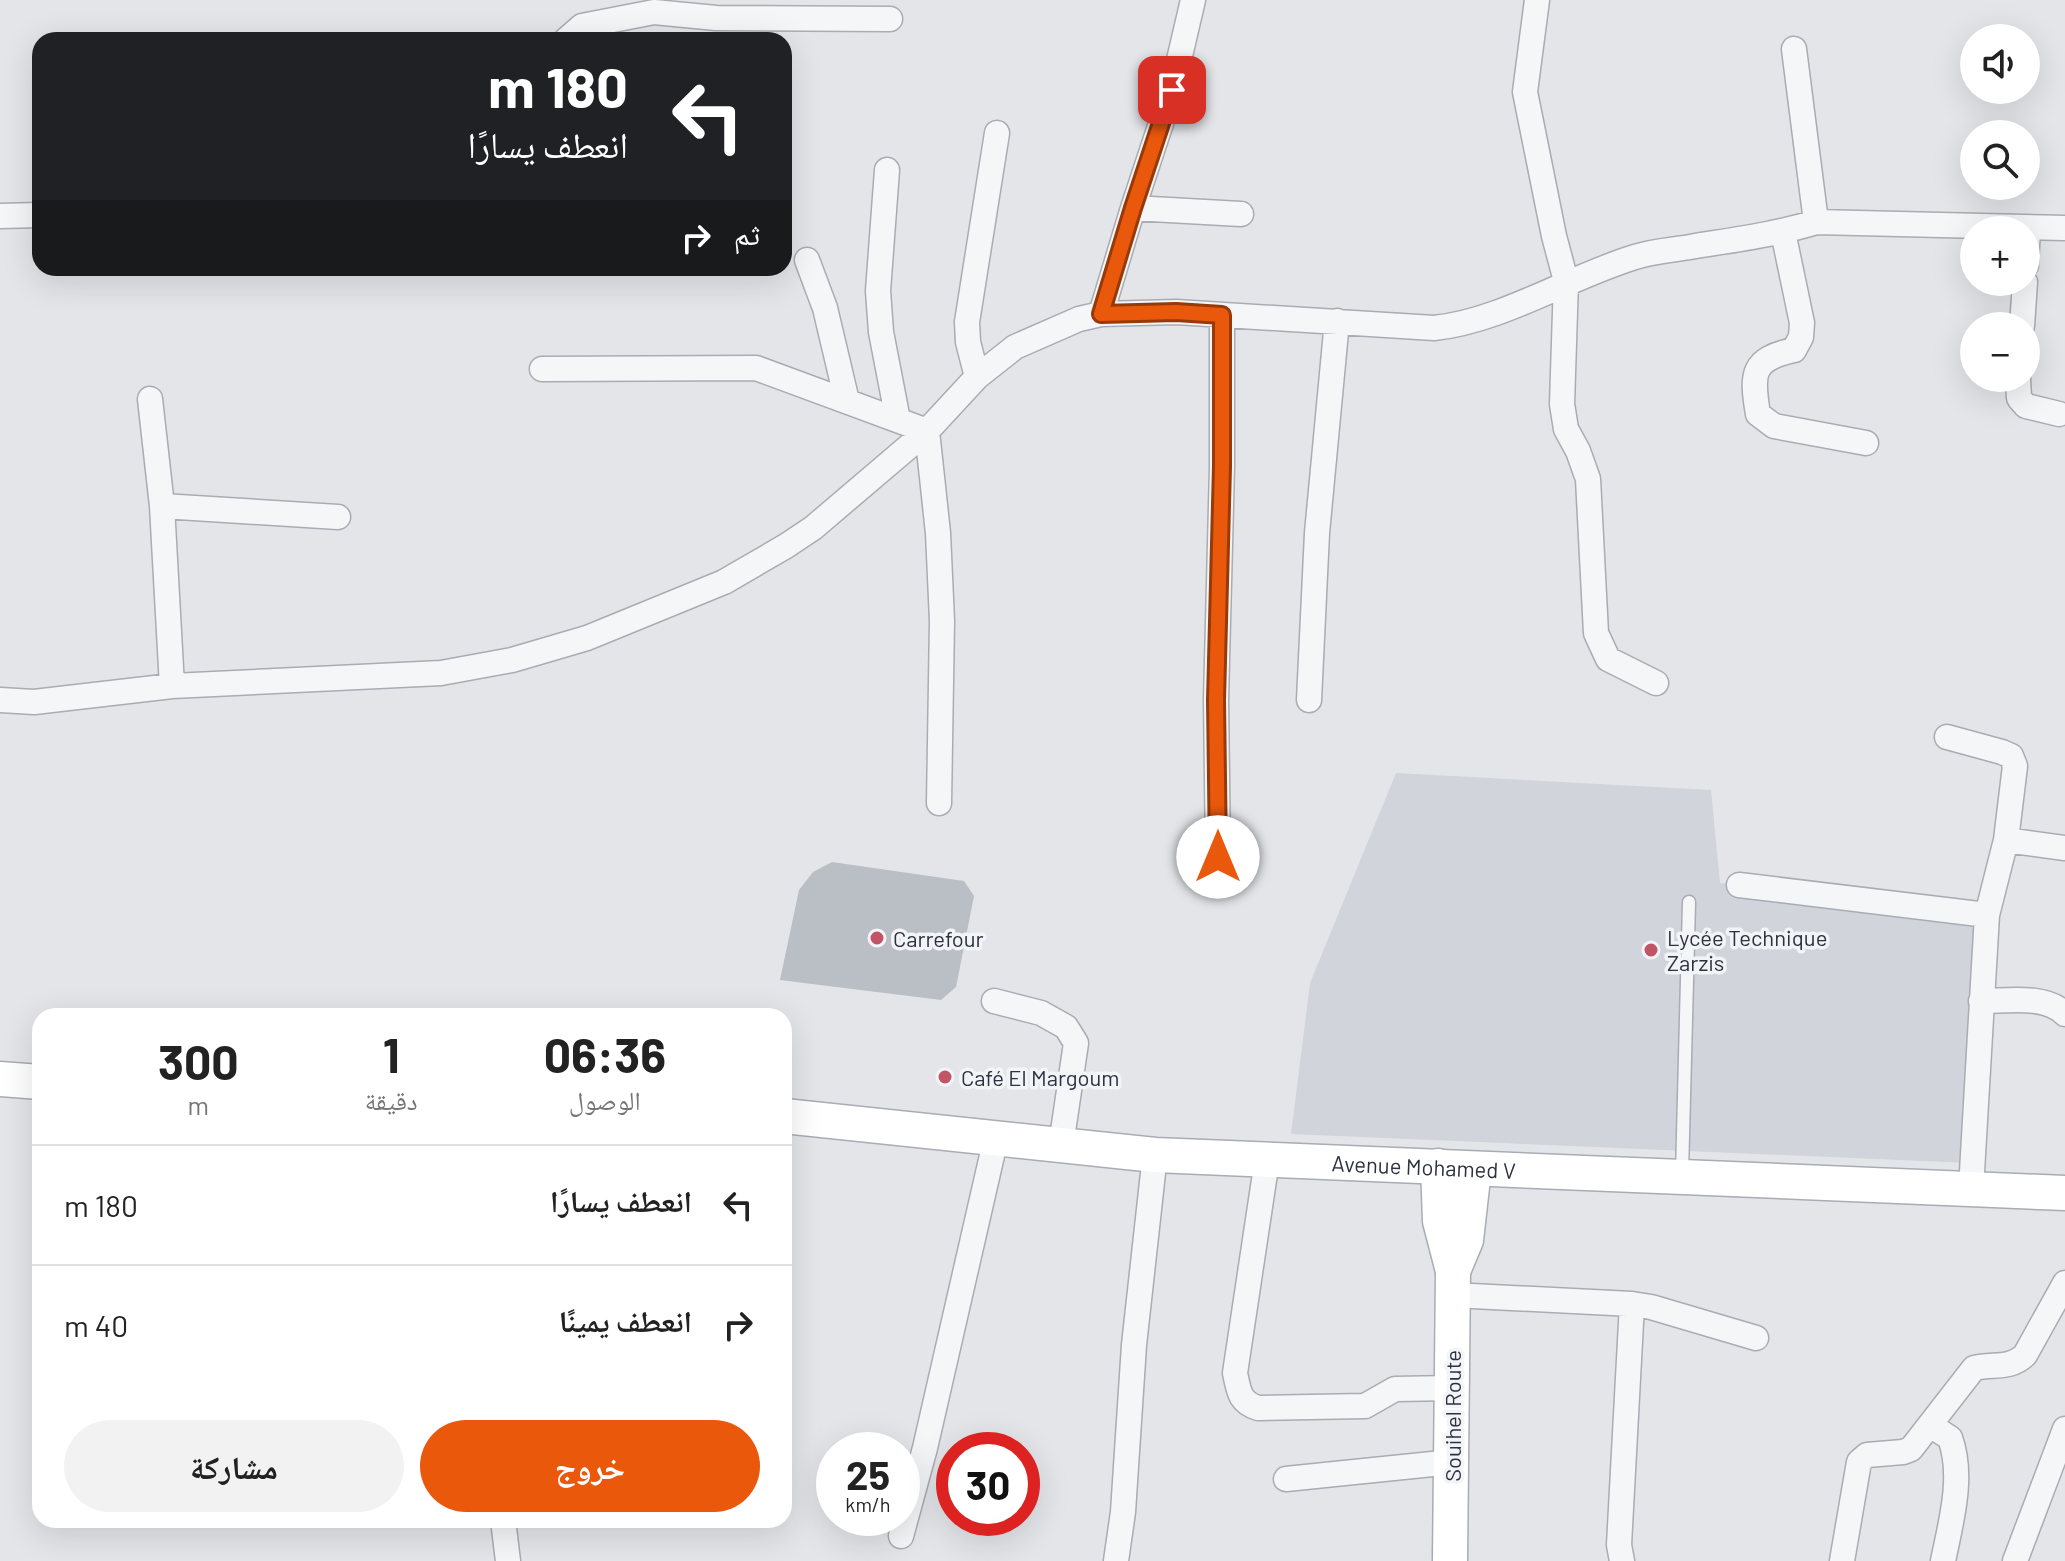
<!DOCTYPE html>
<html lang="ar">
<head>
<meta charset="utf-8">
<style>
  :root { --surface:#fff; --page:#f2f2f2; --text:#222; --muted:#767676; --line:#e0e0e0; --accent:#ea580c }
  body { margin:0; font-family:Barlow,"Noto Naskh Arabic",sans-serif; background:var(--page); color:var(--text); direction:rtl; height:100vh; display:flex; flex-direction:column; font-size:30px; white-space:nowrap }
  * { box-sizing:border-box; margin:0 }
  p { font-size:26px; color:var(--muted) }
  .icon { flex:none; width:44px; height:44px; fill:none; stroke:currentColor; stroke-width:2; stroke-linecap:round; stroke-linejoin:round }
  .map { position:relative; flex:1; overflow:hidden; direction:ltr }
  .side { position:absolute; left:32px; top:1008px; width:760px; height:520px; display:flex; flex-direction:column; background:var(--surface); border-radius:24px; box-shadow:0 8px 32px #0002; direction:rtl }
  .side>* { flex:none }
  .hud { position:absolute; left:32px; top:32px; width:760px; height:244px; border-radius:24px; box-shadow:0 8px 32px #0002; direction:rtl; background:#202124; color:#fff; overflow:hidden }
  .tools { position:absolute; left:1960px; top:24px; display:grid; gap:16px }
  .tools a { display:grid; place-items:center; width:80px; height:80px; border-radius:50%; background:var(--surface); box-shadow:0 8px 32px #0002; font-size:40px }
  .speed { position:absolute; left:816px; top:1432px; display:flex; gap:16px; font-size:40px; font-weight:700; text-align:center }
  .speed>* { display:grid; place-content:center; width:104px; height:104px; border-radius:50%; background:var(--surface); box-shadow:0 8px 32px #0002; line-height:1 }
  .speed small { font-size:20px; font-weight:400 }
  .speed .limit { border:12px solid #d22; background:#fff; color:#111 }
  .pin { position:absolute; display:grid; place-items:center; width:68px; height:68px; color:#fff; margin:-34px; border-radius:16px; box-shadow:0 4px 12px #0006 }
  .me { position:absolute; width:88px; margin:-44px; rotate:0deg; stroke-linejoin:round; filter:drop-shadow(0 0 6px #0008) }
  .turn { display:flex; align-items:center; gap:28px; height:168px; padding:0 32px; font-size:36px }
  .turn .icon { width:104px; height:104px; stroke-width:2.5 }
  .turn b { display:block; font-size:56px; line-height:68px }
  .then { display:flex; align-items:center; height:76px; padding:0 32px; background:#0003; gap:16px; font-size:30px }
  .eta { display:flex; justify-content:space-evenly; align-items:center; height:136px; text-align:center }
  .eta b { font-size:48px; font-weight:700; line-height:56px }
  .primary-button { display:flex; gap:16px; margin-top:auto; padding:16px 32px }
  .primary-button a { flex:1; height:92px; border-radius:48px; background:var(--accent); color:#fff; font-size:32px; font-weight:700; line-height:92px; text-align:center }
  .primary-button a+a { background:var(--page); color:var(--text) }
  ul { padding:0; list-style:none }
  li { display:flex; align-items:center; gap:24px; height:120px; padding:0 32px; border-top:2px solid var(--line) }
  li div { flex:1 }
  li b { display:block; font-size:30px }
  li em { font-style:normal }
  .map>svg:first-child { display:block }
</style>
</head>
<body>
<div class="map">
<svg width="2065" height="1561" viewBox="0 0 2065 1561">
  <rect width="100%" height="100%" fill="#e3e5e9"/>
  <!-- built -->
  <path fill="#d1d4db" d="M 1396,773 L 1711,790 L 1720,883 L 1979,917 L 1970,1163 L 1291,1134 L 1310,983 Z"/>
  <!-- building -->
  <path fill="#babfc6" d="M 832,862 L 964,881 L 974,896 L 956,987 L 941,1000 L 780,980 L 799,890 L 813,872 Z"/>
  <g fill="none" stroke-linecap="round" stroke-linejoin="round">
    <!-- lane casing -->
    <g stroke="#a8acb3" stroke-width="15">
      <path id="lane" d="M 1682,1174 L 1689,902"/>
    </g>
    <!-- street casing -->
    <g stroke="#a8acb3" stroke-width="27">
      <path id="street" d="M 1537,0 L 1525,92 L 1554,236 L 1566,281 L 1562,404 L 1566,429 L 1578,451 L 1588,479 L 1596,633 L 1608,659 L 1656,683
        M 566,40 L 582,26 L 654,12 L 716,18 L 890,19
        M 1794,49 L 1816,222
        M 887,170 L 878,291 L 881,332 L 898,420
        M 1133,208 L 1241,214
        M 0,216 L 40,215
        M 1783,232 L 1802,323 L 1801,337 L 1794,350 C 1752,359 1751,373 1758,414 L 1774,426 L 1866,443
        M 807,260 L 825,308 L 847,401
        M 2026,265 L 2028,229
        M 1101,314 L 1133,208 L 1172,90 L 1193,0
        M 2022,326 L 2025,282
        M 542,369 L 756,368 L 927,431 L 938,533 L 942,621 L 939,803
        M 977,377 L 968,342 L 967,322 L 997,133
        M 2018,378 L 2019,398 L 2026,406 L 2059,414
        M 150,399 L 162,506 L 172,686
        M 162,506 L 338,517
        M 0,700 L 34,702 L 172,686 L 441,673 L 512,660 L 587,638 L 724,582 L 786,546 L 813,528 L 927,431 L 977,377 L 1015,347 L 1079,319 L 1101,314 L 1176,312 L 1434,328 C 1502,321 1569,277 1635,257 C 1653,251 1672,250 1690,247 C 1732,240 1774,235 1816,222 L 2065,228
        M 1309,700 L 1317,533 L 1337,321
        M 1947,737 L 2002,752 L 2011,756 L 2015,766 L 2006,840 L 1987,915 L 1971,1189
        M 2006,840 L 2065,848
        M 1218,857 L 1216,700 L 1222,466 L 1222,315
        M 1739,885 L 1987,915
        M 994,1001 L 1041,1013 L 1066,1027 L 1076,1043 L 1061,1145
        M 1981,1001 C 2007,1001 2045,994 2065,1014
        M 1267,1160 L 1235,1373 C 1239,1391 1239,1402 1258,1408 L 1365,1406 L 1395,1389 L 1453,1388
        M 1452,1295 L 1632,1304 L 1651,1307 L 1756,1338
        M 1930,1425 L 1950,1438 C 1964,1476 1951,1522 1943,1561
        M 1286,1479 L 1452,1462
        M 503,1520 L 508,1561
        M 901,1536 L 925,1448 L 996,1138
        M 1116,1561 L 1123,1512 L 1134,1345 L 1155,1155
        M 1622,1561 L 1619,1545 L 1632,1304
        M 1842,1561 L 1859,1462 L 1867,1455 L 1903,1452 L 1911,1449 L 1974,1368 C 1993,1363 2009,1370 2025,1355 L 2065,1283
        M 2015,1561 L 2065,1429"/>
    </g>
    <!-- secondary casing -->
    <g stroke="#a8acb3" stroke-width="37">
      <g id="secondary">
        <path d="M 0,1079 L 40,1082"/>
        <path id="s1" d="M 784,1116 L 1155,1155 L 2065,1193"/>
        <path d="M 1438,1166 L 1440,1221 L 1453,1271 L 1450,1561"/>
        <path d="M 1453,1271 L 1466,1240 L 1474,1169"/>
      </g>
    </g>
    <!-- lane -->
    <use href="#lane" stroke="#f5f6f8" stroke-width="12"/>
    <!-- street -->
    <use href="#street" stroke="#f5f6f8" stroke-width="24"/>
    <!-- secondary -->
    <use href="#secondary" stroke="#fff" stroke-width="34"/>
  </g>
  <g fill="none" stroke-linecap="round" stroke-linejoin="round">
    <!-- route casing -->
    <g stroke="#983908" stroke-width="20">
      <path id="route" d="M 1172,90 L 1133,208 L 1101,314 L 1176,312 L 1222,315 L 1222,466 L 1216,700 L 1218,857"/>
    </g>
    <!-- route -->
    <use href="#route" stroke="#ea580c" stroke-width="14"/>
  </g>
  <!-- markers -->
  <g fill="#c15565" stroke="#f2f4f7" stroke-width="3">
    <circle cx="877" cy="938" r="8"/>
    <circle cx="1651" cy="950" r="8"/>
    <circle cx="945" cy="1077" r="8"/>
  </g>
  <g text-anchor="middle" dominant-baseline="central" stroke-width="7" stroke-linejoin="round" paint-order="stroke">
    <!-- poi labels -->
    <g font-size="22" fill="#2c3340" stroke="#f2f4f7" text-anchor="start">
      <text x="1667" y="937">Lycée Technique<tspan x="1667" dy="25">Zarzis</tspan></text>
      <text x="893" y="938">Carrefour</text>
      <text x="961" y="1077">Café El Margoum</text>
    </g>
    <!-- street labels -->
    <g font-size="22" fill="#2c3340" stroke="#f2f4f7">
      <text stroke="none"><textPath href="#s1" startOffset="642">Avenue Mohamed V</textPath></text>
      <text transform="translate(1452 1416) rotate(-90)">Souihel Route</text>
    </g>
  </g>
</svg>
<div class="tools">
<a><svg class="icon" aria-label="sound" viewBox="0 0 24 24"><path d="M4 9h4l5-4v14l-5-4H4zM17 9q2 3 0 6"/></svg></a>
<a><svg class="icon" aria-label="search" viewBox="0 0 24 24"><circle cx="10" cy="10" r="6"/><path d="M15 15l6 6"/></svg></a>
<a>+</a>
<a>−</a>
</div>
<div class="speed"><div>25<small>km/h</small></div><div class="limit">30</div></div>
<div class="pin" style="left:1172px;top:90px;background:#d93025"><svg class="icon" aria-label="arrive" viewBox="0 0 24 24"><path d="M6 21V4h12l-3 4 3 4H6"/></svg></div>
<svg class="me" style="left:1218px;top:857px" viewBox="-20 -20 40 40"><circle r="19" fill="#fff"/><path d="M0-13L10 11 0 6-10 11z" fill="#ea580c"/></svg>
<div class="hud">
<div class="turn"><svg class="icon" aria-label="left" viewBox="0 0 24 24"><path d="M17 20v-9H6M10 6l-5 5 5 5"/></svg><div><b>180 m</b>انعطف يسارًا</div></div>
<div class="then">ثم<svg class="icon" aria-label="right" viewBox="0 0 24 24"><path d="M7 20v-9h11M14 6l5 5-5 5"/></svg></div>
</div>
<section class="side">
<div class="eta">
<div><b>06:36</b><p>الوصول</p></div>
<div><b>1</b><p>دقيقة</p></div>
<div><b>300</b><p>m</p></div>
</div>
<ul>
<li><svg class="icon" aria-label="left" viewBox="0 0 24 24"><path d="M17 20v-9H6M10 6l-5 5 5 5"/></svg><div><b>انعطف يسارًا</b></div><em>180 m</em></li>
<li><svg class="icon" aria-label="right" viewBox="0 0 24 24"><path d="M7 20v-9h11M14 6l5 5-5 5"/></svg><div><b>انعطف يمينًا</b></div><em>40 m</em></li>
</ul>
<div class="primary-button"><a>خروج</a><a>مشاركة</a></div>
</section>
</div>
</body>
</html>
